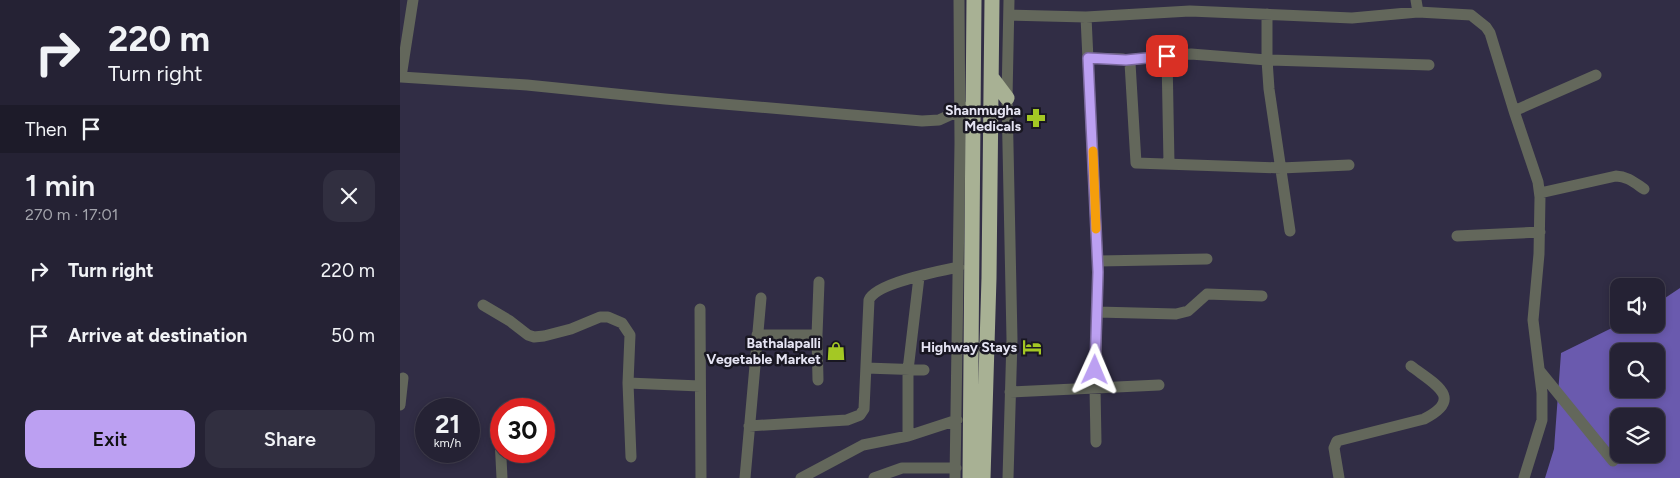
<!DOCTYPE html>
<html lang="en">
<head>
<meta charset="utf-8">
<style>
  :root { --surface:#252234; --page:#312f40; --text:#f1f3f6; --muted:#a3a4ac; --line:#423f4f; --accent:#bca0f2 }
  body { margin:0; font-family:Figtree,sans-serif; background:var(--page); color:var(--text); height:100vh; display:flex; flex-direction:column; font-size:19px; white-space:nowrap }
  * { box-sizing:border-box; margin:0 }
  p { font-size:16px; color:var(--muted) }
  .icon { flex:none; width:28px; height:28px; fill:none; stroke:currentColor; stroke-width:2; stroke-linecap:round; stroke-linejoin:round }
  .map { position:relative; flex:1; overflow:hidden }
  .sheet { display:flex; flex-direction:column; background:var(--surface); width:400px }
  .sheet>* { flex:none }
  .banner { background:#252234; color:var(--text); overflow:hidden }
  .controls { position:absolute; left:1210px; top:278px; display:grid; gap:10px }
  .controls a { display:grid; place-items:center; width:55px; height:55px; border-radius:10px; background:var(--surface); box-shadow:0 2px 8px #0003,0 0 0 1px var(--line); font-size:25px }
  .speed { position:absolute; left:15px; top:398px; display:flex; gap:10px; font-size:25px; font-weight:700; text-align:center }
  .speed>* { display:grid; place-content:center; width:65px; height:65px; border-radius:50%; background:var(--surface); box-shadow:0 2px 8px #0003,0 0 0 1px var(--line); line-height:1 }
  .speed small { font-size:12px; font-weight:400 }
  .speed .limit { border:8px solid #d22; background:#fff; color:#111 }
  .pin { position:absolute; display:grid; place-items:center; width:42px; height:42px; color:#fff; margin:-21px; border-radius:10px; box-shadow:0 2px 8px #0006 }
  .me { position:absolute; width:55px; margin:-28px; rotate:1deg; stroke-linejoin:round; filter:drop-shadow(0 0 4px #0008) }
  .turn { display:flex; align-items:center; gap:18px; height:105px; padding:0 25px; font-size:22px }
  .turn .icon { width:65px; height:65px; stroke-width:2.5 }
  .turn b { display:block; font-size:35px; line-height:42px }
  .then { display:flex; align-items:center; height:48px; padding:0 25px; background:#0003; gap:10px; font-size:19px }
  .round { display:grid; place-items:center; flex:none; width:52px; height:52px; border-radius:15px; background:var(--page) }
  .head { display:flex; align-items:center; justify-content:space-between; height:85px; padding:0 25px }
  h1 { font-size:30px; font-weight:600; line-height:38px }
  .cta { display:flex; gap:10px; margin-top:auto; padding:10px 25px }
  .cta a { flex:1; height:58px; border-radius:15px; background:var(--accent); color:#111; font-size:20px; font-weight:600; line-height:58px; text-align:center }
  .cta a+a { background:var(--page); color:var(--text) }
  ul { padding:0; list-style:none }
  li { display:flex; align-items:center; gap:15px; height:65px; padding:0 25px }
  li div { flex:1 }
  li b { display:block; font-size:19px }
  li em { font-style:normal }
  main { display:flex; flex:1; min-height:0 }
  .map>svg:first-child { display:block }
</style>
</head>
<body>
<main>
<section class="sheet">
<div class="banner">
<div class="turn"><svg class="icon" aria-label="right" viewBox="0 0 24 24"><path d="M7 20v-9h11M14 6l5 5-5 5"/></svg><div><b>220 m</b>Turn right</div></div>
<div class="then">Then<svg class="icon" aria-label="arrive" viewBox="0 0 24 24"><path d="M6 21V4h12l-3 4 3 4H6"/></svg></div>
</div>
<div class="head"><div><h1>1 min</h1><p>270 m · 17:01</p></div><a class="round"><svg class="icon" aria-label="close" viewBox="0 0 24 24"><path d="M6 6l12 12M18 6L6 18"/></svg></a></div>
<ul>
<li><svg class="icon" aria-label="right" viewBox="0 0 24 24"><path d="M7 20v-9h11M14 6l5 5-5 5"/></svg><div><b>Turn right</b></div><em>220 m</em></li>
<li><svg class="icon" aria-label="arrive" viewBox="0 0 24 24"><path d="M6 21V4h12l-3 4 3 4H6"/></svg><div><b>Arrive at destination</b></div><em>50 m</em></li>
</ul>
<div class="cta"><a>Exit</a><a>Share</a></div>
</section>
<div class="map">
<svg width="1280" height="478" viewBox="0 0 1280 478">
  <rect width="100%" height="100%" fill="#312d45"/>
  <!-- water -->
  <path fill="#6a5aae" fill-rule="evenodd" d="M 1280,288 L 1280,478 L 1145,478 L 1154,449 L 1161,353 L 1220,324 L 1256,324 L 1256,304 ZM 1219,351 L 1256,351 L 1256,389 L 1219,389 ZM 1219,416 L 1256,416 L 1256,454 L 1219,454 Z"/>
  <g fill="none" stroke-linecap="round" stroke-linejoin="round">
    <!-- minor -->
    <path stroke="#63675b" stroke-width="11" d="M 13,0 L 1,77 L 127,85 L 265,99 L 522,121 L 539,120 L 574,104
      M 1018,12 L 1071,15 L 1086,27 L 1090,33 L 1114,111 L 1138,182 L 1140,197 L 1139,254 L 1133,320 L 1142,393 L 1142,420 L 1124,478
      M 867,14 L 867,60 L 869,89 L 890,231
      M 609,15 L 686,17 L 790,11 L 952,18 L 1018,12 L 1016,0
      M 686,17 L 698,272 L 695,388 L 696,442
      M 767,56 L 769,164
      M 688,58 L 723,59 L 730,63 L 736,163 L 881,168 L 949,165
      M 726,60 L 791,54 L 867,60 L 1029,65
      M 1114,111 L 1196,75
      M 1140,193 L 1216,176 C 1227,176 1235,183 1244,189
      M 1057,236 L 1140,232
      M 698,261 L 807,259
      M 83,305 L 110,321 L 128,335 L 134,337 L 144,336 L 171,329 L 200,317 L 208,317 L 222,323 L 230,335 L 228,383 L 231,457
      M 300,309 L 301,478
      M 697,312 L 776,314 L 788,311 L 807,294 L 862,296
      M 357,335 L 417,335 L 419,282
      M 417,335 L 418,380
      M 466,368 L 524,370
      M 1139,370 L 1213,461
      M 228,383 L 300,386
      M 610,392 L 759,385
      M 0,405 L 3,378
      M 99,419 L 102,478
      M 349,426 L 447,420 L 460,415 L 464,409 L 469,300 C 476,283 540,271 559,267
      M 508,436 L 508,370 L 519,277
      M 345,478 L 361,298
      M 401,478 L 463,445 L 508,436 L 557,420
      M 474,478 L 502,468 L 556,468
      M 555,478 L 560,143 L 559,0
      M 608,478 L 612,339 L 607,98 L 609,0
      M 939,478 L 934,448 L 937,441 L 1024,419 C 1066,398 1033,383 1011,366"/>
    <!-- highway -->
    <path stroke="#a8b194" stroke-width="15" d="M 592,78 L 607,98
      M 570,478 L 574,0
      M 583,478 L 589,278 L 592,0"/>
  </g>
  <g fill="none" stroke-linecap="round" stroke-linejoin="round">
    <!-- route casing -->
    <g stroke="#7a689d" stroke-width="12">
      <path id="route" d="M 695,370 L 698,272 L 688,58 L 726,60 L 767,56"/>
    </g>
    <!-- route -->
    <use href="#route" stroke="#bca0f2" stroke-width="9"/>
    <!-- slow -->
    <path stroke="#f59e0b" stroke-width="9" d="M 693,151 L 696,229"/>
  </g>
  <!-- icons -->
  <defs>
    <g id="pharmacy-bare" transform="scale(1.5)"><path d="M-2-6h4v4h4v4h-4v4h-4v-4h-4v-4h4Z" fill="#a4c824" stroke="#191722" stroke-width="2.5" paint-order="stroke"/></g>
    <g id="hotel-bare" transform="scale(1.5)"><path d="M-6-4.5h1.5V1H6V5H4.5V3h-9V5H-6ZM-4 0a1.8 1.8 0 1 1 3.6 0ZM.5 0V-2.5h3Q6-2.5 6 0Z" fill="#a4c824" stroke="#191722" stroke-width="2.5" paint-order="stroke"/></g>
    <g id="shop-bare" transform="scale(1.5)"><path d="M-5-2.5h2.3a2.7 3.5 0 0 1 5.4 0H5L5.5 6h-11ZM-1.5-2.5h3a1.5 2.3 0 0 0-3 0Z" fill="#a4c824" stroke="#191722" stroke-width="2.5" paint-order="stroke"/></g>
  </defs>
  <g fill-rule="evenodd">
    <use href="#pharmacy-bare" x="636" y="118"/>
    <use href="#hotel-bare" x="632" y="347"/>
    <use href="#shop-bare" x="436" y="351"/>
  </g>
  <g text-anchor="middle" dominant-baseline="central" stroke-width="5" stroke-linejoin="round" paint-order="stroke">
    <!-- poi labels -->
    <g font-size="14" font-weight="bold" fill="#e5e4f3" stroke="#191722" text-anchor="end">
      <text x="621" y="110">Shanmugha<tspan x="621" dy="16">Medicals</tspan></text>
      <text x="421" y="343">Bathalapalli<tspan x="421" dy="16">Vegetable Market</tspan></text>
      <text x="617" y="347">Highway Stays</text>
    </g>
  </g>
</svg>
<div class="controls">
<a><svg class="icon" aria-label="sound" viewBox="0 0 24 24"><path d="M4 9h4l5-4v14l-5-4H4zM17 9q2 3 0 6"/></svg></a>
<a><svg class="icon" aria-label="search" viewBox="0 0 24 24"><circle cx="10" cy="10" r="6"/><path d="M15 15l6 6"/></svg></a>
<a><svg class="icon" aria-label="layers" viewBox="0 0 24 24"><path d="M12 4l9 5-9 5-9-5zM3 14l9 5 9-5"/></svg></a>
</div>
<div class="speed"><div>21<small>km/h</small></div><div class="limit">30</div></div>
<div class="pin" style="left:767px;top:56px;background:#d93025"><svg class="icon" aria-label="arrive" viewBox="0 0 24 24"><path d="M6 21V4h12l-3 4 3 4H6"/></svg></div>
<svg class="me" style="left:695px;top:370px" viewBox="-20 -20 40 40"><path d="M0-17L14 15 0 8-14 15z" fill="#bca0f2" stroke="#fff" stroke-width="4"/></svg>
</div>
</main>
</body>
</html>
